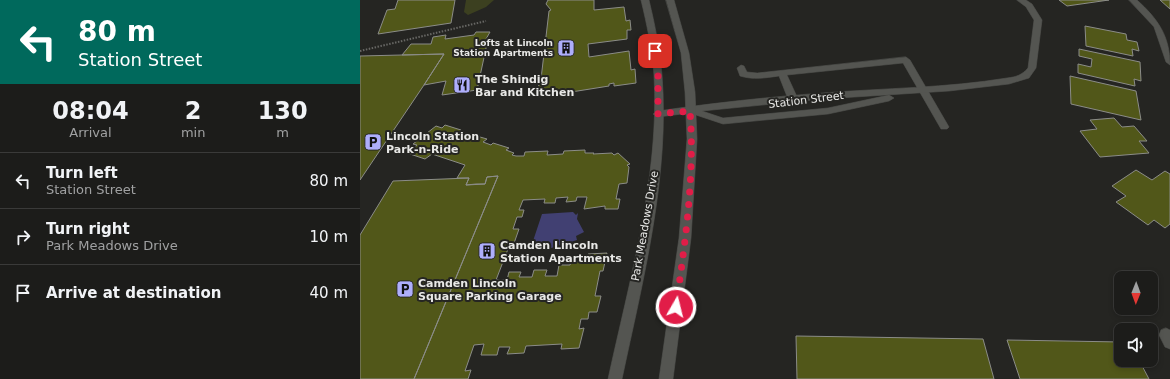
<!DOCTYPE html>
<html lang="en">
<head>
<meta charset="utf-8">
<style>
  :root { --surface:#1c1c1a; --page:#252523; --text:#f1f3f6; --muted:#a0a1a2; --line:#3a3a39 }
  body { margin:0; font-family:"DejaVu Sans",sans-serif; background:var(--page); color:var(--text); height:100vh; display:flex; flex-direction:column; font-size:15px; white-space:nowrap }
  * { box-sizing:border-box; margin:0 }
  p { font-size:13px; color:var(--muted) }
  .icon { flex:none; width:22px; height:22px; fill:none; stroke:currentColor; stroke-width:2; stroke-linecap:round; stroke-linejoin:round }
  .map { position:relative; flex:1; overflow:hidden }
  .sheet { display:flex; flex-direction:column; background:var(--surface); width:360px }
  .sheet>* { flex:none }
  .banner { background:#00695c; color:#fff; overflow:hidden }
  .needle { width:26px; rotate:181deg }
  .controls { position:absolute; left:754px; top:271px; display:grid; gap:8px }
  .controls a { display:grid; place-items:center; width:44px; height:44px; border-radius:8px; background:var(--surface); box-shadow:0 2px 6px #0003,0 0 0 1px var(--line); font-size:20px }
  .pin { position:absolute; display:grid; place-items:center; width:34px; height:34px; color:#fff; margin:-17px; border-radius:8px; box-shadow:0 2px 6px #0006 }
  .me { position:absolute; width:44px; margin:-22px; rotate:8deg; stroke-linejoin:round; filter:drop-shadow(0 0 3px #0008) }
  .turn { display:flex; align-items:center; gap:14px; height:84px; padding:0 12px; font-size:18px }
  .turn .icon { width:52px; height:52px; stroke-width:2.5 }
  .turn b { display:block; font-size:28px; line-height:34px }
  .eta { display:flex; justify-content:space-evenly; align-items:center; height:68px; text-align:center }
  .eta b { font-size:24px; font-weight:700; line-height:28px }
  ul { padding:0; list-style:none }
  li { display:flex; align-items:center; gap:12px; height:56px; padding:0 12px; border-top:1px solid var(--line) }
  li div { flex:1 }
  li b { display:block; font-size:15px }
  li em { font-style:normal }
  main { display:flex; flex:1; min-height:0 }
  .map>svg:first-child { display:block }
</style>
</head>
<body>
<main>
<section class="sheet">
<div class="banner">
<div class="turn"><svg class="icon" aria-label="left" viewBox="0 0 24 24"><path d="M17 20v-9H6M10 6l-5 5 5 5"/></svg><div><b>80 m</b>Station Street</div></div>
</div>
<div class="eta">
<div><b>08:04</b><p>Arrival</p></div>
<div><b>2</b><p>min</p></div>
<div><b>130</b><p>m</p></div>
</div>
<ul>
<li><svg class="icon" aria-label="left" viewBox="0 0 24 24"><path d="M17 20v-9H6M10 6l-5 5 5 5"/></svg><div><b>Turn left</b><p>Station Street</p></div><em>80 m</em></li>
<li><svg class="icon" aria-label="right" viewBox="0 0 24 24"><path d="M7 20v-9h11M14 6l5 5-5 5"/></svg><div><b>Turn right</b><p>Park Meadows Drive</p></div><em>10 m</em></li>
<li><svg class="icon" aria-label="arrive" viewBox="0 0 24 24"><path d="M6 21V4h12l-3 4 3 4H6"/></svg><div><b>Arrive at destination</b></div><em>40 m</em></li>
</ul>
</section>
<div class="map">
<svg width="810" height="379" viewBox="0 0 810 379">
  <rect width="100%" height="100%" fill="#252522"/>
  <!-- green -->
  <path fill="#3c4020" d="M 106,0 L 134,0 L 126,7 L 108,15 L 104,12 Z"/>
  <!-- water -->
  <path fill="#414072" d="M 213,212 L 216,215 L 218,213 L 217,219 L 224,232 L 216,236 L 217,240 L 188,249 L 170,250 L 182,214 Z"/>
  <!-- building -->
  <path fill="#515719" stroke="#8b8c88" d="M 38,0 L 95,0 L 91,23 L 18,34 L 27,10 L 35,9 Z
    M 188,0 L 234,0 L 234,10 L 264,7 L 266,21 L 270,20 L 271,30 L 267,30 L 267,39 L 228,44 L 229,57 L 269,51 L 271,70 L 275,69 L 276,83 L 254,86 L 254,83 L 249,84 L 249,86 L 205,93 L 205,90 L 200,91 L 200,94 L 177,97 L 179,84 L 184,83 L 185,78 L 181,79 L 189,11 L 191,10 L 186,4 Z
    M 699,0 L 749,0 L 707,6 Z
    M 800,0 L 810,0 L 810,9 Z
    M 725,26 L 766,34 L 767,40 L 777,42 L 779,51 L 772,49 L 773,56 L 726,46 Z
    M 116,32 L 130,32 L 126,39 L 128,39 L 117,90 L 82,95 L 86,81 L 64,85 L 84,54 L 42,55 L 51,44 L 71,44 L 73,37 L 86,35 L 85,39 L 114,35 Z
    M 719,49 L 780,62 L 781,81 L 774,79 L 775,86 L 718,73 L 718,64 L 731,67 L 732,59 L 719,56 Z
    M 84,54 L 64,85 L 0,180 L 0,56 Z
    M 710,76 L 776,91 L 781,120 L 711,104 Z
    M 754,118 L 762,127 L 774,126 L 787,141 L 779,141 L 789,153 L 740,157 L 720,131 L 737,129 L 730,120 Z
    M 85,125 L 101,130 L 97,134 L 102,136 L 106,133 L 127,139 L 123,142 L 131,145 L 133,143 L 149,148 L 146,150 L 154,153 L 152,155 L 156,156 L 164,156 L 165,152 L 188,151 L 187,155 L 203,154 L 204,151 L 225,150 L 225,153 L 234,153 L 233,154 L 252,153 L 254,155 L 258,153 L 270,164 L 267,165 L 269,167 L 267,183 L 259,184 L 256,199 L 260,199 L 258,209 L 245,209 L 245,206 L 224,209 L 227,197 L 217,197 L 216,201 L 206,202 L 208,197 L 196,198 L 195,203 L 184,203 L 185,199 L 163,200 L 159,210 L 164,210 L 162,217 L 157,217 L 153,229 L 159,229 L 152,249 L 148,249 L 136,280 L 147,280 L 149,272 L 161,272 L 159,277 L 172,277 L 174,270 L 187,270 L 185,276 L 197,276 L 199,265 L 210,265 L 211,262 L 226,261 L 228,254 L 247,253 L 243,271 L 240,271 L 235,296 L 241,296 L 237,312 L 229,312 L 228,319 L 221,319 L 219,329 L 224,328 L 219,348 L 201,349 L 202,344 L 166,346 L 164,353 L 147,354 L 150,347 L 139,347 L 137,355 L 121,355 L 124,344 L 114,345 L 105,371 L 111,370 L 108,379 L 54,379 L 138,176 L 127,177 L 125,184 L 106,185 L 109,178 L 97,178 L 105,165 L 72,154 L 65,159 L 47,153 L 57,145 L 53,144 L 76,126 L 82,128 Z
    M 776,170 L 792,180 L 805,171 L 810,174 L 810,224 L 805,228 L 794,220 L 788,225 L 756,202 L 766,196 L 752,186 Z
    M 138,176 L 54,379 L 0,379 L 0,235 L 33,181 L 109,178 L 106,185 L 116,184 L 125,184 L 127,177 Z
    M 436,336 L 623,339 L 634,379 L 437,379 Z
    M 647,340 L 761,342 L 761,360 L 779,360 L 789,379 L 660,379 Z"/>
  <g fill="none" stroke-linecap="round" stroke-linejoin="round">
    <!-- service casing -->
    <g stroke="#424340" stroke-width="1">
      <path id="service" d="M 546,57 L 550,60 L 589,127 L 587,129 L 581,129 L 543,63 L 427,75 L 438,99 L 433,102 L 428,99 L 419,76 C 405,78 393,80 380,76 L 377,68 L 381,65 L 384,66 L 387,72 L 397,73 Z
        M 806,328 L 810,330 L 810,349 L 805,347 L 799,335 L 801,330 Z"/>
    </g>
    <!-- minor casing -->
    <g stroke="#424340" stroke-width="1">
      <path id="minor" d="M 657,0 L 666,0 L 672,4 L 682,20 L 676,68 L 669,78 L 649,84 L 589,91 L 463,99 L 342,111 L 363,118 L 468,108 L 529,95 L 534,98 L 529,101 L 468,114 L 363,124 L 330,113 L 298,117 L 293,114 L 298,111 C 353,103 408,97 463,93 C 524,88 587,88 647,78 C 656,77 662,75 668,68 L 674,20 L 666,7 Z
        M 769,0 L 777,0 C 798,19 810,36 810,65 L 806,62 L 794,27 Z"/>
    </g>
    <!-- secondary casing -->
    <g stroke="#424340" stroke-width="1">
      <path id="secondary" d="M 281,0 L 289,0 C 295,25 300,50 302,75 C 310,176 283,280 262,379 L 248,379 C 269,282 300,175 294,75 C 292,49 287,25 281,0 Z
        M 306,0 L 314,0 L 329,53 L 335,92 L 337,139 L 331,238 L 313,379 L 299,379 L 319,238 L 327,139 L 325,92 L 321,53 Z"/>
    </g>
    <!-- path -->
    <path stroke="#676764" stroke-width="2" stroke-dasharray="1.5 1.5" stroke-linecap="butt" d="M 0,51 L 126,21"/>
    <!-- service -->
    <use href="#service" fill="#545551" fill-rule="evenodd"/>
    <!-- minor -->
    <use href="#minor" fill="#545551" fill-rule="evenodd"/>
    <!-- secondary -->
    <use href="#secondary" fill="#545551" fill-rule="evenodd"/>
  </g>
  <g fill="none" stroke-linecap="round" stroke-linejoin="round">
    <!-- route -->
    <path stroke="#e11d48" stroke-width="7" stroke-dasharray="0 12.6" d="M 295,51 L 298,75 L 298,114 L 330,111 C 335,177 325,242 316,307"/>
  </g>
  <!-- icons -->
  <defs>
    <g id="building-square" transform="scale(0.9)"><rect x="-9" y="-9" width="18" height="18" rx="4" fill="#aeaefb" stroke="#252522"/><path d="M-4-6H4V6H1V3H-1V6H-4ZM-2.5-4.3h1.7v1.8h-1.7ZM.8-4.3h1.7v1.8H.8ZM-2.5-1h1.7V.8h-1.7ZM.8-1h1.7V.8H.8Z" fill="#111"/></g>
    <g id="restaurant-square" transform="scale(0.9)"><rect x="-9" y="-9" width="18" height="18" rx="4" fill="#aeaefb" stroke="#252522"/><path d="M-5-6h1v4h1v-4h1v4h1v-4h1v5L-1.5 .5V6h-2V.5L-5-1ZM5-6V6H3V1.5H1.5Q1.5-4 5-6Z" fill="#111"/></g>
    <g id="parking-square" transform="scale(0.9)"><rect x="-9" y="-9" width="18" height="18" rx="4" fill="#aeaefb" stroke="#252522"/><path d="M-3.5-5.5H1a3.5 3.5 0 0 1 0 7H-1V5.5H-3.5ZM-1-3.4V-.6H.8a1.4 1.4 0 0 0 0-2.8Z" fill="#111"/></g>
  </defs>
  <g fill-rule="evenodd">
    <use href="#building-square" x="206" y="48"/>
    <use href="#restaurant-square" x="102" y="85"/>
    <use href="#parking-square" x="13" y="142"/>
    <use href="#building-square" x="127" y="251"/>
    <use href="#parking-square" x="45" y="289"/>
  </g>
  <g text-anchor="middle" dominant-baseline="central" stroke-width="4" stroke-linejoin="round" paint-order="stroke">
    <!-- far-poi labels -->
    <g font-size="9" font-weight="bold" fill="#e8e8e6" stroke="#252522" text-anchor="end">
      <text x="193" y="43">Lofts at Lincoln<tspan x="193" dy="10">Station Apartments</tspan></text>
    </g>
    <!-- poi labels -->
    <g font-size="11" font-weight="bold" fill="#e8e8e6" stroke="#252522" text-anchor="start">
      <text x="115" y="79">The Shindig<tspan x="115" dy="13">Bar and Kitchen</tspan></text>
      <text x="26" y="136">Lincoln Station<tspan x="26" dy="13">Park-n-Ride</tspan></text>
      <text x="140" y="245">Camden Lincoln<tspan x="140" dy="13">Station Apartments</tspan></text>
      <text x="58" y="283">Camden Lincoln<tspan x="58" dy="13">Square Parking Garage</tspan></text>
    </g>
    <!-- street labels -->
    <g font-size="11" fill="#e8e8e6" stroke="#252522">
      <text transform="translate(446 100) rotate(-7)">Station Street</text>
      <text transform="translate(285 226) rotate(-80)">Park Meadows Drive</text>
    </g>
  </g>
</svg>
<div class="controls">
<a><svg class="needle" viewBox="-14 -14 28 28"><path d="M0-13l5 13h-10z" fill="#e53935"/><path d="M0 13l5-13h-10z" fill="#a0a1a2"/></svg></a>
<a><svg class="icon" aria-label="sound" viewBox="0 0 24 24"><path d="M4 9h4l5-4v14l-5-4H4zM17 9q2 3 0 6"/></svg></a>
</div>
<div class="pin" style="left:295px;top:51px;background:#d93025"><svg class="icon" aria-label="arrive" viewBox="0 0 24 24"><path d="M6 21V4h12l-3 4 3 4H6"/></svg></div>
<svg class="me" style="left:316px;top:307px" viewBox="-20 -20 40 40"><circle r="17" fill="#e11d48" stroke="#fff" stroke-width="3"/><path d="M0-11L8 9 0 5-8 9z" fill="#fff"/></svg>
</div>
</main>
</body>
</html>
